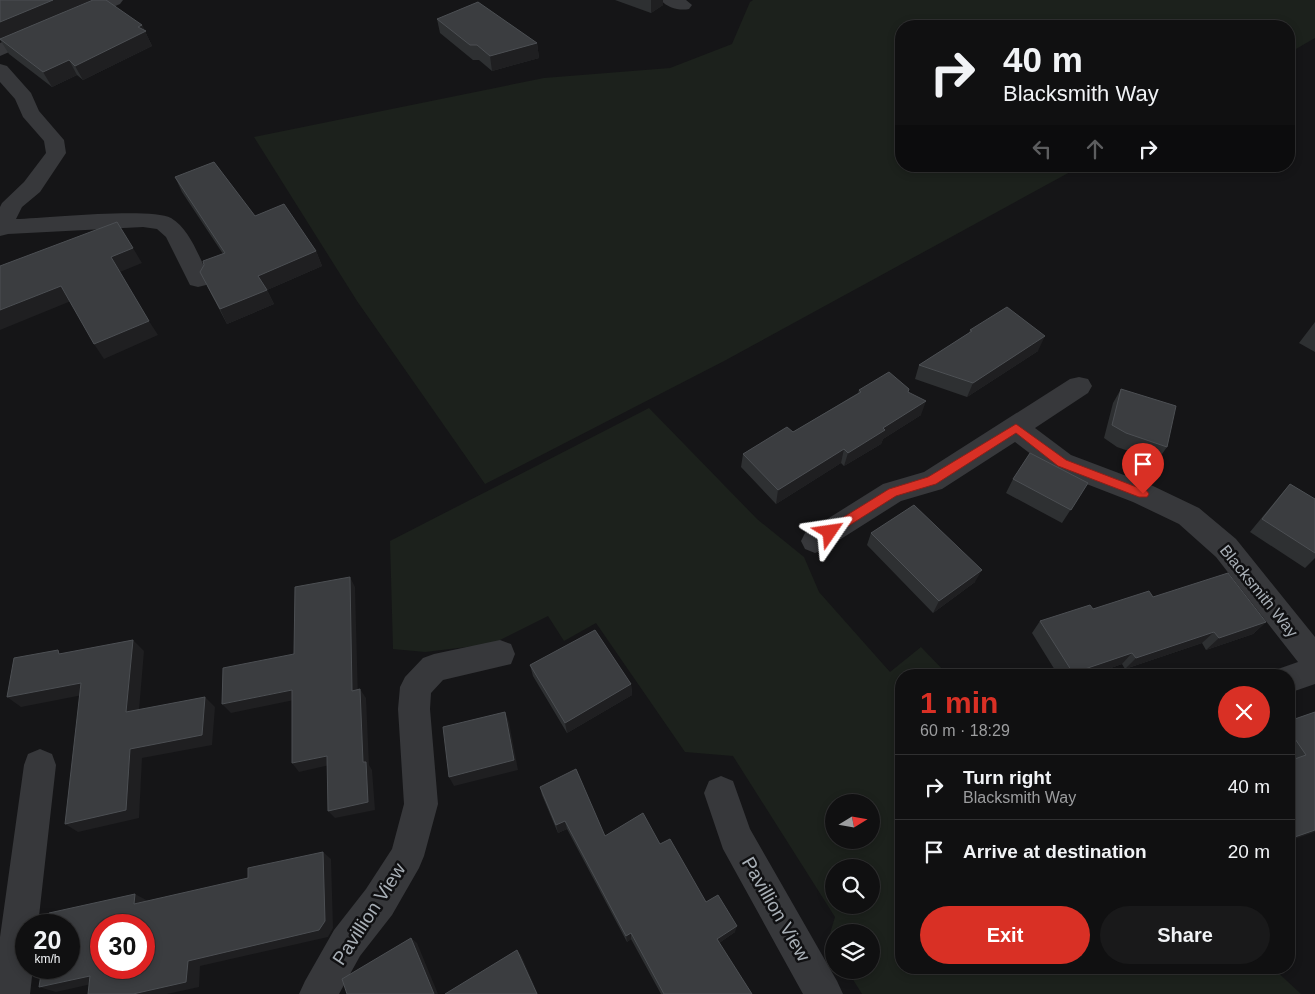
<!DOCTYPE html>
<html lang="en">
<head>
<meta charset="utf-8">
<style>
  :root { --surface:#101011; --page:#19191a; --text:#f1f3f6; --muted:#9c9d9f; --line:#303031; --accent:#d93025 }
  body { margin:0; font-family:Helvetica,sans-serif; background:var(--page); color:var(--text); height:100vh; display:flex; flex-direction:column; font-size:19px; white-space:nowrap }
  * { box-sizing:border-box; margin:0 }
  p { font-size:16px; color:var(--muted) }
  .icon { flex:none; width:28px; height:28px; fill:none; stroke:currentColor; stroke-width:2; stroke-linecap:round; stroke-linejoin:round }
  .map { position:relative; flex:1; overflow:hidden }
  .drawer { position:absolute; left:895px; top:669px; width:400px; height:305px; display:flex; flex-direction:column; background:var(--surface); border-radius:20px; box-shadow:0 2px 8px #0003,0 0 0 1px var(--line) }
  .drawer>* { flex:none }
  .top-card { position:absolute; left:895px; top:20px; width:400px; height:152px; border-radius:20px; box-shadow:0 2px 8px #0003,0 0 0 1px var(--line); background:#101011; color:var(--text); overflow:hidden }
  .needle { width:32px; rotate:79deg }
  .controls { position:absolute; left:825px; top:794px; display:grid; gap:10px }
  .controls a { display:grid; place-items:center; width:55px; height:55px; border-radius:50%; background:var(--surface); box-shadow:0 2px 8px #0003,0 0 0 1px var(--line); font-size:25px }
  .speed { position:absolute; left:15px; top:914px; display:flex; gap:10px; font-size:25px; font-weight:700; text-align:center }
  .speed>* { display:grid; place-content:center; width:65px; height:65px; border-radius:50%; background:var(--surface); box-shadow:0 2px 8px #0003,0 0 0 1px var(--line); line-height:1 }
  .speed small { font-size:12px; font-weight:400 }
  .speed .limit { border:8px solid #d22; background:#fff; color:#111 }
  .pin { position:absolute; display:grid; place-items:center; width:42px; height:42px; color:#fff; margin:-51px -21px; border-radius:50% 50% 50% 0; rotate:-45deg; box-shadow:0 0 5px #0007 }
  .pin .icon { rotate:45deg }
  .me { position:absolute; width:55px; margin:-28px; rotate:58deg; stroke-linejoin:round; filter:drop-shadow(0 0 4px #0008) }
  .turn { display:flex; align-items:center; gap:18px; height:105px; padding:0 25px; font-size:22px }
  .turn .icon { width:65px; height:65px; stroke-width:2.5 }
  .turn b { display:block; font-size:35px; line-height:42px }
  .lanes { display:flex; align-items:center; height:48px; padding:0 25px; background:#0003; justify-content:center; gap:25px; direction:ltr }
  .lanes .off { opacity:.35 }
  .round { display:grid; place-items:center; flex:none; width:52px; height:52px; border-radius:26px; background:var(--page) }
  .overview { display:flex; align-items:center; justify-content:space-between; height:85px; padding:0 25px }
  h1 { font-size:30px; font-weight:700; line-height:38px; color:var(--accent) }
  .action { display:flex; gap:10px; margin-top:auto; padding:10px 25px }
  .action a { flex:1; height:58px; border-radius:30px; background:var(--accent); color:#fff; font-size:20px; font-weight:700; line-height:58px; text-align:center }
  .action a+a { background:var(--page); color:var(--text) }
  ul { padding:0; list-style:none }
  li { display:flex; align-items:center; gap:15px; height:65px; padding:0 25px; border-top:1px solid var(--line) }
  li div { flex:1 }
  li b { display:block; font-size:19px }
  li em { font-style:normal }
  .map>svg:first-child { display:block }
</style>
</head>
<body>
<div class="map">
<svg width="1315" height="994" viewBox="0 0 1315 994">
  <rect width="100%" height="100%" fill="#151517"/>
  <!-- green -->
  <path fill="#1c211c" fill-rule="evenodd" d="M 753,0 L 1315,0 L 1315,38 L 1289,53 L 1289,26 L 901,26 L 901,166 L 1081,166 L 726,360 L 485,484 L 357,301 L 254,137 L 544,78 L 670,68 L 732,44 L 750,2 Z
    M 649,408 L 757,519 L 804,557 L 819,592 L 890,672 L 921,647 L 948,675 L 901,675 L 901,968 L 1273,968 L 1301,994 L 862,994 L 847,970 L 871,970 L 871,932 L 834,932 L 834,948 L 828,940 L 835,917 L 733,756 L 685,752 L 596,623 L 564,641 L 548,616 L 492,644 L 425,652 L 393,649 L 390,541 ZM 834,802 L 871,802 L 871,840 L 834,840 ZM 834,868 L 871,868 L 871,905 L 834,905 Z"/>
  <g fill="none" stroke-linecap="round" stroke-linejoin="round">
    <!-- minor -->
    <path fill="#37383b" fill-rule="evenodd" d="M 99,0 L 123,0 L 120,4 L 0,56 L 0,43 Z
      M 661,0 L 686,0 L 692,5 L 689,9 C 680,11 667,8 661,0 Z
      M 0,64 L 7,66 L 31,93 L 39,111 L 64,140 L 66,153 L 40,192 L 22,207 L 16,219 C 45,218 151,207 171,218 C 191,230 200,260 210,279 L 206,285 L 198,287 L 190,285 L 166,237 L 157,229 L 143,227 L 8,234 L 0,236 L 0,207 L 2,203 L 24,182 L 46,153 L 44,141 L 23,117 L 15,99 L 0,82 Z
      M 1079,377 L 1088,379 L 1092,386 L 1088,393 L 1035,428 L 1071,455 L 1153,486 L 1199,508 L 1236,539 L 1315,637 L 1315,684 L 1289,693 L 1289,675 L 1275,675 L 1278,669 L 1298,662 L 1216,557 L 1179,524 L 1133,502 L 1053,471 L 1015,442 L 942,489 L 901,501 L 825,549 L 815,553 L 805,549 L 801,541 L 805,533 L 883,484 L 924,472 L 1070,379 Z
      M 500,640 L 511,644 L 515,654 L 511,664 L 443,680 L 431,693 L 430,709 L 438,804 L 424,856 L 419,868 L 392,915 L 360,956 L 339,994 L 299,994 L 305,981 L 334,930 L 366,889 L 392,849 L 404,804 L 398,709 L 400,687 L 405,677 L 423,658 L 434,654 Z
      M 40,749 L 52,754 L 56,765 L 38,925 L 26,925 L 26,968 L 33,968 L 30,994 L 0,994 L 0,937 L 24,765 L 28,754 Z
      M 721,776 L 733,781 L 750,829 L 837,981 L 843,994 L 803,994 L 723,849 L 704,793 L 709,781 Z"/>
  </g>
  <!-- wall -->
  <path fill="#2e3032" d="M 0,0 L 142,25 L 152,46 L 83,80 L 77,75 L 52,87 L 9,54 L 1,41 L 0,41 Z
    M 615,0 L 663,0 L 663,5 L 651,13 Z
    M 437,19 L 537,43 L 539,58 L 492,71 L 479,60 L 473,60 L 440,33 Z
    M 175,177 L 255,216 L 316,251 L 322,266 L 267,290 L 274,304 L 227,324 L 207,286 L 223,254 L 182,192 Z
    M 1315,322 L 1315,352 L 1299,343 Z
    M 970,330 L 1038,351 L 967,397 L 915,379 L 919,365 L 969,333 Z
    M 1121,389 L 1167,447 L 1157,461 L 1117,447 L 1104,438 L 1113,403 Z
    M 859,390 L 908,392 L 921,415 L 883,439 L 881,444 L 844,466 L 841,463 L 776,504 L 741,467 L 743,454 L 793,432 L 858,393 Z
    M 1013,479 L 1088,483 L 1062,523 L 1006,493 Z
    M 1290,484 L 1315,499 L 1315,558 L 1305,568 L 1250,532 L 1278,498 Z
    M 871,533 L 975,582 L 933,613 L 867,545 Z
    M 1153,597 L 1266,622 L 1253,634 L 1206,650 L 1202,643 L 1125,669 L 1122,664 L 1091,675 L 1058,675 L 1032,633 L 1040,621 L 1093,609 Z
    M 530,665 L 631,684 L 632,695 L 567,733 L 533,676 Z
    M 1315,712 L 1289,841 L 1289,721 Z
    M 540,787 L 605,836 L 660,844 L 706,902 L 735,932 L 719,943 L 752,994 L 661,994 L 631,939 L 627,942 L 567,829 L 558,833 L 542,795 Z"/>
  <!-- shaded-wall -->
  <path fill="#1f1f21" d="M 53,0 L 92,0 L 0,39 L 1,41 L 0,41 L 0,22 Z
    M 651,0 L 663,0 L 663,5 L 651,13 Z
    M 142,25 L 152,46 L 83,80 L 75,66 L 138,27 Z
    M 537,43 L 539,58 L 492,71 L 490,56 Z
    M 69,60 L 77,75 L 52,87 L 43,72 Z
    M 133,248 L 142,263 L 120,272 L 111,257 Z
    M 316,251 L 322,266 L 267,290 L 274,304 L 227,324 L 220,309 L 258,276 Z
    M 61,286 L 71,301 L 0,330 L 0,310 Z
    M 149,321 L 158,335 L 104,359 L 94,344 Z
    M 1045,336 L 1038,351 L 967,397 L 973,383 Z
    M 926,401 L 921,415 L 883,439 L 881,444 L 844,466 L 848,453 L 883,428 Z
    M 844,449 L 841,463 L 776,504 L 778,490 Z
    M 982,570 L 975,582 L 933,613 L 939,601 Z
    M 350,577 L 355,587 L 358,700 L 352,691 Z
    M 1266,622 L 1253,634 L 1206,650 L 1219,638 Z
    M 1214,632 L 1202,643 L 1125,669 L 1136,658 Z
    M 133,640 L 144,651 L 138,722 L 126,712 Z
    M 1132,653 L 1122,664 L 1091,675 L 1072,675 L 1073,673 Z
    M 81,683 L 93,693 L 21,707 L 7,697 Z
    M 631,684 L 632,695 L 567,733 L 565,723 Z
    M 360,689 L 366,698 L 369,765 L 372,770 L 375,810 L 335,818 L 328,811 L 363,762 Z
    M 292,690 L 299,699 L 231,713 L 222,704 Z
    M 205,697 L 215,707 L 212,745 L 142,758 L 139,818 L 78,832 L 65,824 L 130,749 Z
    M 505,712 L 509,722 L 518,770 L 454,786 L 449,777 Z
    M 327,756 L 334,764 L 299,772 L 292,763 Z
    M 565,821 L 567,829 L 558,833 L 556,825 Z
    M 1315,830 L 1315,832 L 1289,841 L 1289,839 Z
    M 323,852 L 331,859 L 333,928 L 328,937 L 200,966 L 199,987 L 167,994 L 133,994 L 188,961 Z
    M 135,894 L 148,901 L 134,904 Z
    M 737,926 L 735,932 L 716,945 L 717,939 Z
    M 631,933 L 631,939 L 627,942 L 626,936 Z
    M 411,938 L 417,943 L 438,994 L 434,994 Z
    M 517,950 L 521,955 L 538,994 L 537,994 Z
    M 90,976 L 105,981 L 56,992 L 39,987 Z"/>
  <!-- building -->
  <path fill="#3b3d40" stroke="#4c4f53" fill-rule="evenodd" d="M 0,0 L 53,0 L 0,22 Z
    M 93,0 L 106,0 L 142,25 L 138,27 L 146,31 L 75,66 L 69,60 L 43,72 L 0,39 Z
    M 478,2 L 537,43 L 490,56 L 477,45 L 470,45 L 437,19 Z
    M 214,162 L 255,216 L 284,204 L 316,251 L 258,276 L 267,290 L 220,309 L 200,272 L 204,265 L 203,261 L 225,253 L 175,177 Z
    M 117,222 L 133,248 L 111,257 L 149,321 L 94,344 L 61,286 L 0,310 L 0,266 Z
    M 1007,307 L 1045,336 L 973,383 L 919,365 L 972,331 L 970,330 Z
    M 889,372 L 909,389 L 908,392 L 926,401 L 883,428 L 885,430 L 848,453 L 844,449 L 778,490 L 743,454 L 787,427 L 793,432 L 861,392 L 859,390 Z
    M 1121,389 L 1176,406 L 1167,447 L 1126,433 L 1112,425 Z
    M 1030,453 L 1088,483 L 1071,510 L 1013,479 Z
    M 1290,484 L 1315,499 L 1315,553 L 1262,519 Z
    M 914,505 L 982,570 L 939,601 L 871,533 Z
    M 1228,573 L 1266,622 L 1219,638 L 1214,632 L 1136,658 L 1132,653 L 1073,673 L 1040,621 L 1090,605 L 1093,609 L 1149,591 L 1153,597 Z
    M 350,577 L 352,691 L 360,689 L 363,762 L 366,762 L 368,802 L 328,811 L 327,756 L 292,763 L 292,690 L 222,704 L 223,668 L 294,654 L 295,587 Z
    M 595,630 L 631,684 L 565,723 L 530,665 Z
    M 133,640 L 126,712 L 205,697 L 202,735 L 130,749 L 126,810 L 65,824 L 81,683 L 7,697 L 14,658 L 58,650 L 59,654 Z
    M 505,712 L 514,760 L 449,777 L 443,727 Z
    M 1315,712 L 1315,830 L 1289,839 L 1289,761 L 1306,755 L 1289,730 L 1289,721 Z
    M 576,769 L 605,836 L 643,813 L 660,844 L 670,839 L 706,902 L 718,895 L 737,926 L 717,939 L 752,994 L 664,994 L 631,933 L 626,936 L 565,821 L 556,825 L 540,787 Z
    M 323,852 L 325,921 L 319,930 L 188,961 L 186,982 L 133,994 L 88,994 L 90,976 L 39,987 L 42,968 L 69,968 L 69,925 L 48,925 L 49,913 L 135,894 L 134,904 L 248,878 L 248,868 ZM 101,925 L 144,925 L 144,968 L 101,968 Z
    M 411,938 L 434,994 L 347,994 L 342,979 Z
    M 517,950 L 537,994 L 445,994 Z"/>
  <!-- route -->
  <path fill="#d93025" stroke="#8d1f18" d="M 1016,424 L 1066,460 L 1147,491 L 1149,494 L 1147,497 L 1139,497 L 1058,466 L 1016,433 L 936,484 L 896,496 L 834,535 L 826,535 L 825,532 L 826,528 L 889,489 L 928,477 Z"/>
  <g text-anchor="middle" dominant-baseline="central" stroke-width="5" stroke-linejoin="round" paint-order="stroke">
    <!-- street labels -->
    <g font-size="16" fill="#a8afb6" stroke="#101012">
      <text transform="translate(1259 591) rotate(51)">Blacksmith Way</text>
    </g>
    <!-- near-street labels -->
    <g font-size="19" fill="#a8afb6" stroke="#101012">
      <text transform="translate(776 909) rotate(60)">Pavillion View</text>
      <text transform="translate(369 914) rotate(-57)">Pavillion View</text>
    </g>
  </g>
</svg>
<div class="controls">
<a><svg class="needle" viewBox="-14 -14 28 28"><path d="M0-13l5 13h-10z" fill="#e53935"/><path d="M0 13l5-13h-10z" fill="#9c9d9f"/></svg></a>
<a><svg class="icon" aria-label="search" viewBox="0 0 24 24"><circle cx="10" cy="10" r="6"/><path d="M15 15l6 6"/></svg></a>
<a><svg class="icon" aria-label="layers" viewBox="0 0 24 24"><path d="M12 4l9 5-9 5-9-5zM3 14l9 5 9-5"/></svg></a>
</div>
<div class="speed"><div>20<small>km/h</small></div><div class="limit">30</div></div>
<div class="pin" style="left:1143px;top:494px;background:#d93025"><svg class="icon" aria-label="arrive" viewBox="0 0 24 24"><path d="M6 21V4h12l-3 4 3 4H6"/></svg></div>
<svg class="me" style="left:830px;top:532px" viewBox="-20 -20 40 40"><path d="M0-17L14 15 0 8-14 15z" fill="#d93025" stroke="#fff" stroke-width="4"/></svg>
<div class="top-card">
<div class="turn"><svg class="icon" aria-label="right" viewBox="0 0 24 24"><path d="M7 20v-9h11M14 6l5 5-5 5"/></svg><div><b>40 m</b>Blacksmith Way</div></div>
<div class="lanes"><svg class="icon off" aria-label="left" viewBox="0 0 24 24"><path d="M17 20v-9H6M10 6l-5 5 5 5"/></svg><svg class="icon off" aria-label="ahead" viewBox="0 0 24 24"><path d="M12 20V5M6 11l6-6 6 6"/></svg><svg class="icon" aria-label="right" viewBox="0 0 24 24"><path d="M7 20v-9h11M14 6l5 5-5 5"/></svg></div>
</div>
<section class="drawer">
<div class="overview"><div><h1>1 min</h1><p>60 m · 18:29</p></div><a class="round" style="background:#d93025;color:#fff"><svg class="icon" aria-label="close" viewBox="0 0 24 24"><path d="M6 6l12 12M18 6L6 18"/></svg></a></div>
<ul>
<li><svg class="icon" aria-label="right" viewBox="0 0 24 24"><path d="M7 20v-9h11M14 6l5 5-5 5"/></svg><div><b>Turn right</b><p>Blacksmith Way</p></div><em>40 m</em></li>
<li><svg class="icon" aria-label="arrive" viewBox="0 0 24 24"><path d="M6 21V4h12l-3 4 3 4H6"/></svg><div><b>Arrive at destination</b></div><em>20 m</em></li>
</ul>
<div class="action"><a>Exit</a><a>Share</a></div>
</section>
</div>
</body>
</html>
